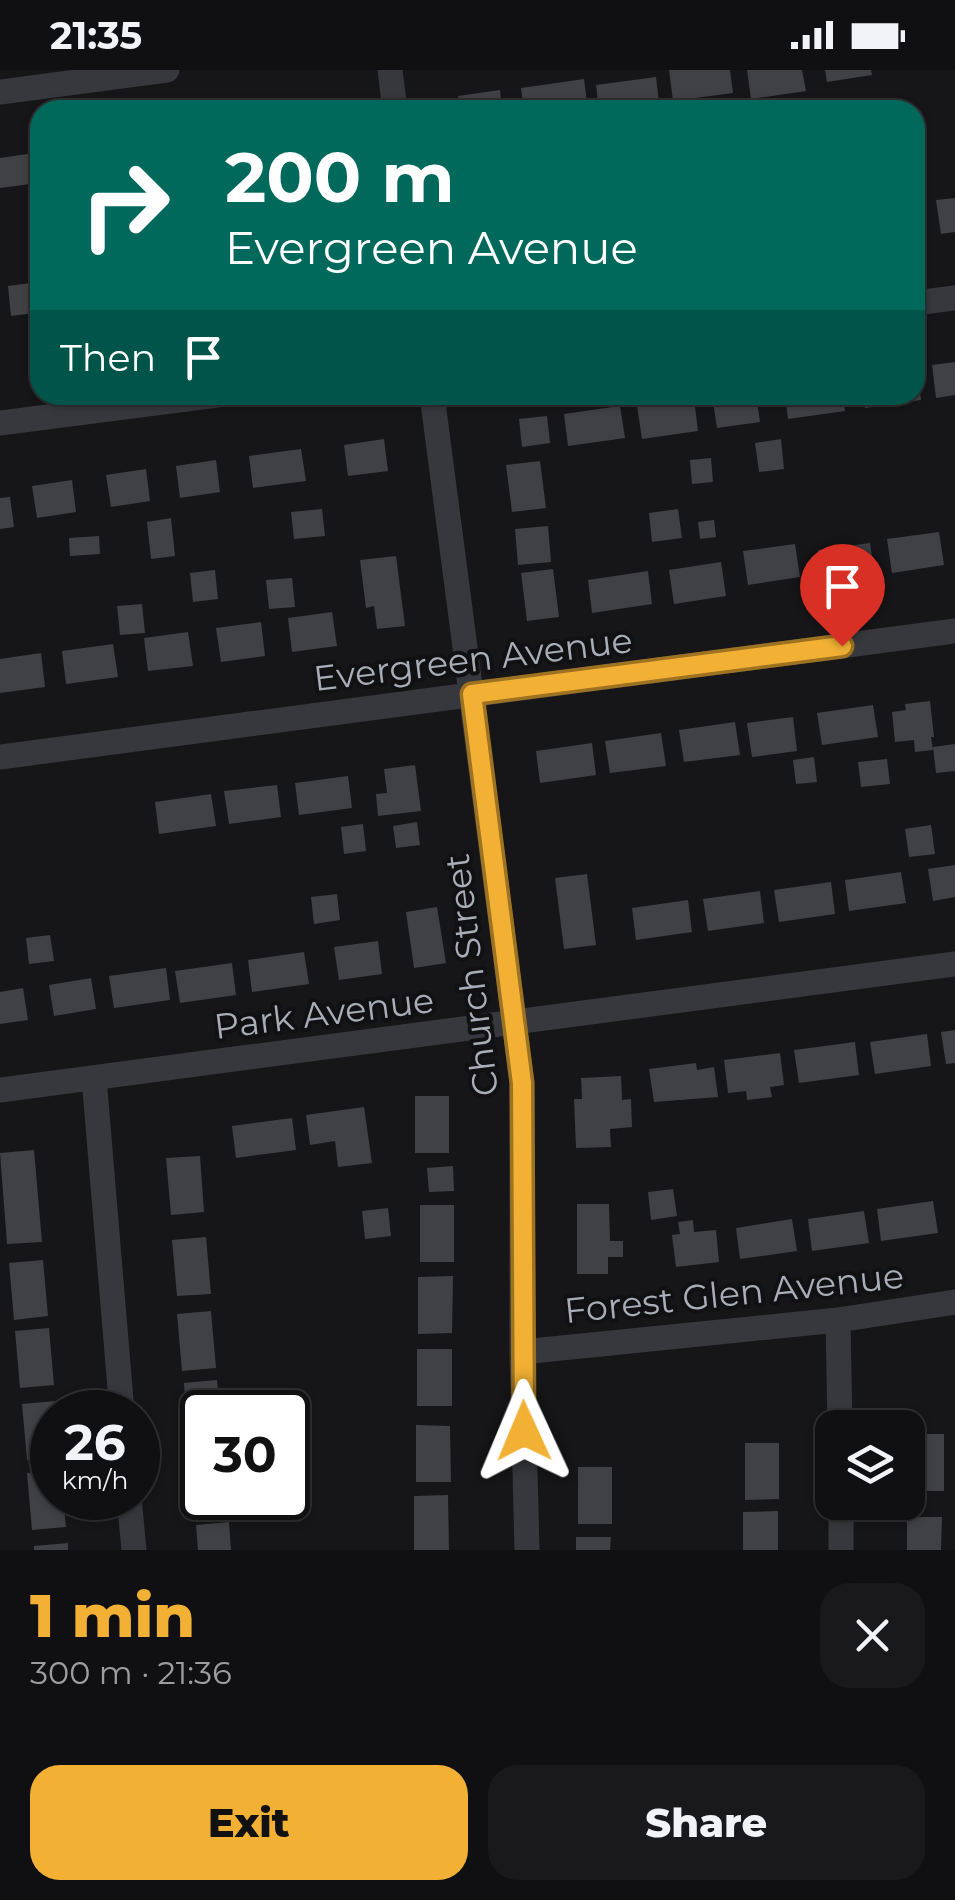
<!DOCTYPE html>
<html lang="en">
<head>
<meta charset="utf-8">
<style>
  :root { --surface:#101012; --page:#19191b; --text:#f1f3f6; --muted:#9c9d9f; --line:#303032; --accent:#f2b134 }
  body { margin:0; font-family:Montserrat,sans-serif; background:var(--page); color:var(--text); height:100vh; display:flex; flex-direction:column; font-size:38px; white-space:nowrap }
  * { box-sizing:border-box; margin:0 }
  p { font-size:32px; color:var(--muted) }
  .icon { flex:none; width:55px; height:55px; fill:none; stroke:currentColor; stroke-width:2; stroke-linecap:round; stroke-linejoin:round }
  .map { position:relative; height:1480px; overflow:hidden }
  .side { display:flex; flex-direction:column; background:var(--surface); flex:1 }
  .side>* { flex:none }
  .banner { position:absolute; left:30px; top:30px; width:895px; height:305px; border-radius:30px; box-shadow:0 2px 8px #0004,0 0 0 2px var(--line); background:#00695c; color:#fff; overflow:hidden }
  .tools { position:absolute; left:815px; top:1340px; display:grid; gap:20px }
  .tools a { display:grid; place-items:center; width:110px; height:110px; border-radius:20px; background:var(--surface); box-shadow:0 2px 8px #0004,0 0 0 2px var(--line); font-size:50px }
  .speed { position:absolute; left:30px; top:1320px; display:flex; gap:20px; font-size:50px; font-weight:700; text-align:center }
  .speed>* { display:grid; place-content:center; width:130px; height:130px; border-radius:50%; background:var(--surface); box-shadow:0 2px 8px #0004,0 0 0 2px var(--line); line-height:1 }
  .speed small { font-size:25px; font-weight:400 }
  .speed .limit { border:5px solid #111; border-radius:15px; background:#fff; color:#111 }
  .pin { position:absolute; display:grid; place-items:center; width:85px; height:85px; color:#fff; margin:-102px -42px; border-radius:50% 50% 50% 0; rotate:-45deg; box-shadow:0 0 10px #0007 }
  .pin .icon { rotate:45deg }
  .me { position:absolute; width:110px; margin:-55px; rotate:359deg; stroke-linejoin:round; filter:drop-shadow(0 0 8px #0008) }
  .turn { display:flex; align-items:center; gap:35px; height:210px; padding:0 30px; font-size:45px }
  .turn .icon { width:130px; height:130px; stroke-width:2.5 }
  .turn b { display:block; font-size:70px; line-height:85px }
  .then { display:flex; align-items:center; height:95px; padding:0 30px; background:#0003; gap:20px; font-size:38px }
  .round { display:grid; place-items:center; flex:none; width:105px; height:105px; border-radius:30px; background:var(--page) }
  .headline { display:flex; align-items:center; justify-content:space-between; height:170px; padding:0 30px }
  h1 { font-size:60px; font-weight:800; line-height:75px; color:var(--accent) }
  .action { display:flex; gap:20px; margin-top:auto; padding:20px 30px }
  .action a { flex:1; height:115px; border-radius:30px; background:var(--accent); color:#111; font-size:40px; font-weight:800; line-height:115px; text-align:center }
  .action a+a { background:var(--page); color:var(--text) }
  .status { display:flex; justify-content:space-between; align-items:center; height:70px; padding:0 50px; background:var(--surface); direction:ltr }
  .status svg { height:28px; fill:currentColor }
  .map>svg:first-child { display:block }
</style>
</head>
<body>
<div class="status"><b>21:35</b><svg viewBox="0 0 49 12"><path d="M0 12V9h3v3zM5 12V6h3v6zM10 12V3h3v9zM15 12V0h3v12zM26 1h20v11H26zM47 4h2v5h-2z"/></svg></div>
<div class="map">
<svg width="955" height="1480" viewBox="0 0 955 1480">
  <rect width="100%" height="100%" fill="#161618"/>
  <!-- building -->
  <path fill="#404145" d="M 669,0 L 730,0 L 733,23 L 673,31 Z
    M 747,0 L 802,0 L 806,21 L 751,29 Z
    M 825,0 L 871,0 L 872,5 L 827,12 Z
    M 656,7 L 660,40 L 599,40 L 596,15 Z
    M 584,9 L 588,40 L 524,40 L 521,18 Z
    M 500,20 L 502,40 L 459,40 L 458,26 Z
    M 34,83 L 38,113 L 0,118 L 0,88 Z
    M 955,128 L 955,162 L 941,164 L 936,130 Z
    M 31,213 L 35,243 L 11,246 L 8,216 Z
    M 40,250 L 40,280 L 34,281 L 30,251 Z
    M 955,292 L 955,325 L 936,328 L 932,295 Z
    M 915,304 L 917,304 L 921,330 L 865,338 L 863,325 L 915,325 Z
    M 712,325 L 756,325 L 760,352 L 717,358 Z
    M 785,325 L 843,325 L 845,341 L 788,349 Z
    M 694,329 L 698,361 L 642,369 L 637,336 Z
    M 620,336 L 625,368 L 568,376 L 564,344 Z
    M 547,346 L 550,373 L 522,377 L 519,349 Z
    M 384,369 L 388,401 L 348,406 L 344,375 Z
    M 781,369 L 784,399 L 759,402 L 755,373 Z
    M 301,379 L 306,411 L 253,418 L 249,386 Z
    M 711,388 L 713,412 L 692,414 L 690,390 Z
    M 216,390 L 220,422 L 180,428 L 176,396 Z
    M 540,391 L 546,438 L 512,442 L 506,395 Z
    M 146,399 L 150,431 L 111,437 L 106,405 Z
    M 72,410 L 76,442 L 37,448 L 32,416 Z
    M 10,427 L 14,457 L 0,459 L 0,428 Z
    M 322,439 L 325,466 L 294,469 L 291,442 Z
    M 678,439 L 682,468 L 652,472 L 649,443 Z
    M 171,448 L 175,486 L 151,489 L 147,452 Z
    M 714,450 L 716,467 L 700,469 L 698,452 Z
    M 548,456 L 551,492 L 518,495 L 515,459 Z
    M 939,462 L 944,495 L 892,503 L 887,469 Z
    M 99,466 L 100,484 L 70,486 L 69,468 Z
    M 870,473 L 875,506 L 823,514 L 818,480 Z
    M 795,474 L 800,507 L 748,515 L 743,481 Z
    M 396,486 L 405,556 L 377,559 L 374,536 L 366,538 L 360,490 Z
    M 721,492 L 726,526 L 674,534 L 669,500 Z
    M 553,499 L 559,547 L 527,551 L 521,503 Z
    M 215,500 L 218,529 L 193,532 L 190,503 Z
    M 648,501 L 652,534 L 592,543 L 588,510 Z
    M 292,508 L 295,537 L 269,539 L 266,510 Z
    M 142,534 L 145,563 L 120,565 L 117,536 Z
    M 332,542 L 337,576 L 292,582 L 288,548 Z
    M 261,552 L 265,586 L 221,592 L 216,558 Z
    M 188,562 L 193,596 L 148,601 L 144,568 Z
    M 113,574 L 118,607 L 66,614 L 62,581 Z
    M 41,583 L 45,617 L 0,623 L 0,589 Z
    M 930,631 L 934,667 L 931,667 L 933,680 L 915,682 L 914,670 L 895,672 L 892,642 L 906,640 L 905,634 Z
    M 873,635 L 878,667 L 822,675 L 817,643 Z
    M 793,647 L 797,681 L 752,687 L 747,653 Z
    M 735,652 L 740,685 L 684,692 L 679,660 Z
    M 661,663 L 666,696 L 610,703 L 605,671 Z
    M 592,673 L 596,705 L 540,713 L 536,681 Z
    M 955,674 L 955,701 L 936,703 L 933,677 Z
    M 814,687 L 817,712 L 796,714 L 793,690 Z
    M 887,689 L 890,714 L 861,717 L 858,692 Z
    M 415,695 L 421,741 L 378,746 L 376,724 L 387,723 L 384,699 Z
    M 348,706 L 352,738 L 299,745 L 295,713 Z
    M 277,715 L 281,747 L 229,754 L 224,721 Z
    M 211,724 L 216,756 L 159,764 L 155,732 Z
    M 417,752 L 420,775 L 396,778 L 393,756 Z
    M 363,754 L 366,781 L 344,784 L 341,757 Z
    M 931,755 L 935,784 L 909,787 L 905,759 Z
    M 955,795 L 955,827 L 933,831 L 928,799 Z
    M 901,802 L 906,833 L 849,841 L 845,810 Z
    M 587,804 L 596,875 L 564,879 L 555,808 Z
    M 831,812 L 835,844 L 779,852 L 774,820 Z
    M 760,821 L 764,853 L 708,861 L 703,829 Z
    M 337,824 L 340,850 L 314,854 L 311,827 Z
    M 688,830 L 692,862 L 636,870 L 632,838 Z
    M 437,837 L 446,893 L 414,898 L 406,842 Z
    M 50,865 L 54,891 L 29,894 L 26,868 Z
    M 378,871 L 382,904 L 339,910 L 334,877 Z
    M 304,882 L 309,914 L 252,922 L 248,890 Z
    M 232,893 L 236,925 L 180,933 L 175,901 Z
    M 166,898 L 170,930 L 114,938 L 109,906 Z
    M 91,908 L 96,939 L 54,946 L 49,915 Z
    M 23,918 L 28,950 L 0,954 L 0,922 Z
    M 955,960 L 955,993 L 946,994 L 941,962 Z
    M 927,964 L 931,996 L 875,1004 L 870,972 Z
    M 855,972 L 859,1005 L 799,1013 L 794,980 Z
    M 780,983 L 784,1015 L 770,1017 L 772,1027 L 747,1030 L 746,1021 L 728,1023 L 724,990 Z
    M 696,993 L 697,1000 L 714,997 L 718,1027 L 654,1032 L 649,999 Z
    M 621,1006 L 622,1030 L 631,1029 L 632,1057 L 610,1059 L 611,1077 L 576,1078 L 574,1029 L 582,1029 L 581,1008 Z
    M 415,1026 L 449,1026 L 449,1083 L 415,1083 Z
    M 364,1037 L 372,1093 L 338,1097 L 335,1071 L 310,1075 L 306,1045 Z
    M 292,1048 L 296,1080 L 236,1088 L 232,1056 Z
    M 34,1080 L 42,1172 L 7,1174 L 0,1083 Z
    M 200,1086 L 204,1142 L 171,1145 L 166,1088 Z
    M 453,1096 L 454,1121 L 429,1122 L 427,1098 Z
    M 673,1119 L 677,1146 L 651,1150 L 648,1122 Z
    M 933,1131 L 938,1163 L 881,1171 L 877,1139 Z
    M 577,1134 L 609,1134 L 610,1171 L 623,1171 L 623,1187 L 608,1187 L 608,1204 L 577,1204 Z
    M 420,1135 L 454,1135 L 454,1192 L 420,1192 Z
    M 388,1138 L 391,1166 L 365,1169 L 362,1141 Z
    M 864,1141 L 869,1173 L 812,1181 L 808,1149 Z
    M 792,1149 L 797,1181 L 740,1189 L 736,1158 Z
    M 693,1150 L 694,1162 L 716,1160 L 719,1192 L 676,1197 L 672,1165 L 680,1164 L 678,1152 Z
    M 206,1167 L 211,1224 L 177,1226 L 172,1170 Z
    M 43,1190 L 48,1246 L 14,1250 L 9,1193 Z
    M 453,1206 L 452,1263 L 418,1264 L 418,1207 Z
    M 211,1241 L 216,1298 L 182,1301 L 177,1244 Z
    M 49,1258 L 54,1315 L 20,1318 L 15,1261 Z
    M 417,1279 L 452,1279 L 452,1336 L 417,1336 Z
    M 217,1310 L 220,1342 L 202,1342 L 202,1369 L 188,1370 L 184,1313 Z
    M 56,1331 L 57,1342 L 52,1342 L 52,1388 L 27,1390 L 22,1334 Z
    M 416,1355 L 450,1356 L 451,1412 L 416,1412 Z
    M 909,1364 L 944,1364 L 944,1421 L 909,1421 Z
    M 745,1373 L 779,1373 L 779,1429 L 745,1430 Z
    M 202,1382 L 202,1428 L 227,1428 L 228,1437 L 194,1440 L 189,1383 Z
    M 578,1397 L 612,1397 L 612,1454 L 578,1454 Z
    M 52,1401 L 52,1428 L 63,1428 L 66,1457 L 32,1460 L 27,1403 Z
    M 448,1425 L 449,1480 L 414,1480 L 414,1426 Z
    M 778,1441 L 778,1480 L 743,1480 L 743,1442 Z
    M 907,1447 L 942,1447 L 941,1480 L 907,1480 Z
    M 229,1452 L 231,1480 L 198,1480 L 196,1455 Z
    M 576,1467 L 611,1467 L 610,1480 L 576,1480 Z
    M 68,1473 L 68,1480 L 34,1480 L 34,1476 Z"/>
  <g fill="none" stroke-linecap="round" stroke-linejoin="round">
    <!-- minor -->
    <path stroke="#37383d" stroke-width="25" d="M 390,0 L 395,40
      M 0,22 L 167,0
      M 915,233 L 955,228
      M 432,325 L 522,1013 L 522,1282 L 527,1480
      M 0,353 L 217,325
      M 0,687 L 955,561
      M 94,1008 L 122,1342
      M 0,1020 L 955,894
      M 838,1250 L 840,1358
      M 522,1282 L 838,1250 L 955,1232
      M 129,1428 L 134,1480
      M 841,1432 L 841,1480"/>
  </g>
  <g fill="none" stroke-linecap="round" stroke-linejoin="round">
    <!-- route casing -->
    <g stroke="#9d7322" stroke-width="25">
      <path id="route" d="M 524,1361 L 522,1013 L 472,624 L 842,576"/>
    </g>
    <!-- route -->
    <use href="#route" stroke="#f2b134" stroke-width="18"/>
  </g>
  <g text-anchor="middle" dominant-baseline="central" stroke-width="8" stroke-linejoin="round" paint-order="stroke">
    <!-- street labels -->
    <g font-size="35" fill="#a8adb8" stroke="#111113">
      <text transform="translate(473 589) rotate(-7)">Evergreen Avenue</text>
      <text transform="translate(471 905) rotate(-97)">Church Street</text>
      <text transform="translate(324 943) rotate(-7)">Park Avenue</text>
      <text transform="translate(734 1223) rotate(-6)">Forest Glen Avenue</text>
    </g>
  </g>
</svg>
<div class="tools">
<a><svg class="icon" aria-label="layers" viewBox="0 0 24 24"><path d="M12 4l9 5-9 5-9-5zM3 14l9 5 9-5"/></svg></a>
</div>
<div class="speed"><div>26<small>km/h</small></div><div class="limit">30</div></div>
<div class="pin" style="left:842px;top:576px;background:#d93025"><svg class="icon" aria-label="arrive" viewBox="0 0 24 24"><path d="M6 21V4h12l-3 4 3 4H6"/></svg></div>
<svg class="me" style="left:524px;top:1361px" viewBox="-20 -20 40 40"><path d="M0-17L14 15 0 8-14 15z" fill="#f2b134" stroke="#fff" stroke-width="4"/></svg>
<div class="banner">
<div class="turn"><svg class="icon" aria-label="right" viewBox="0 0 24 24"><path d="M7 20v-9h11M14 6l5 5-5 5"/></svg><div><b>200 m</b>Evergreen Avenue</div></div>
<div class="then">Then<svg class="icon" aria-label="arrive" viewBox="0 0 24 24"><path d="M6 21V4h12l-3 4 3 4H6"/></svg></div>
</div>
</div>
<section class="side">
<div class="headline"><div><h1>1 min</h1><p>300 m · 21:36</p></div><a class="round"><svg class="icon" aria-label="close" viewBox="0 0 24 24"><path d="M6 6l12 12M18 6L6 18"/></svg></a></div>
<div class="action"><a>Exit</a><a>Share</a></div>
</section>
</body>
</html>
